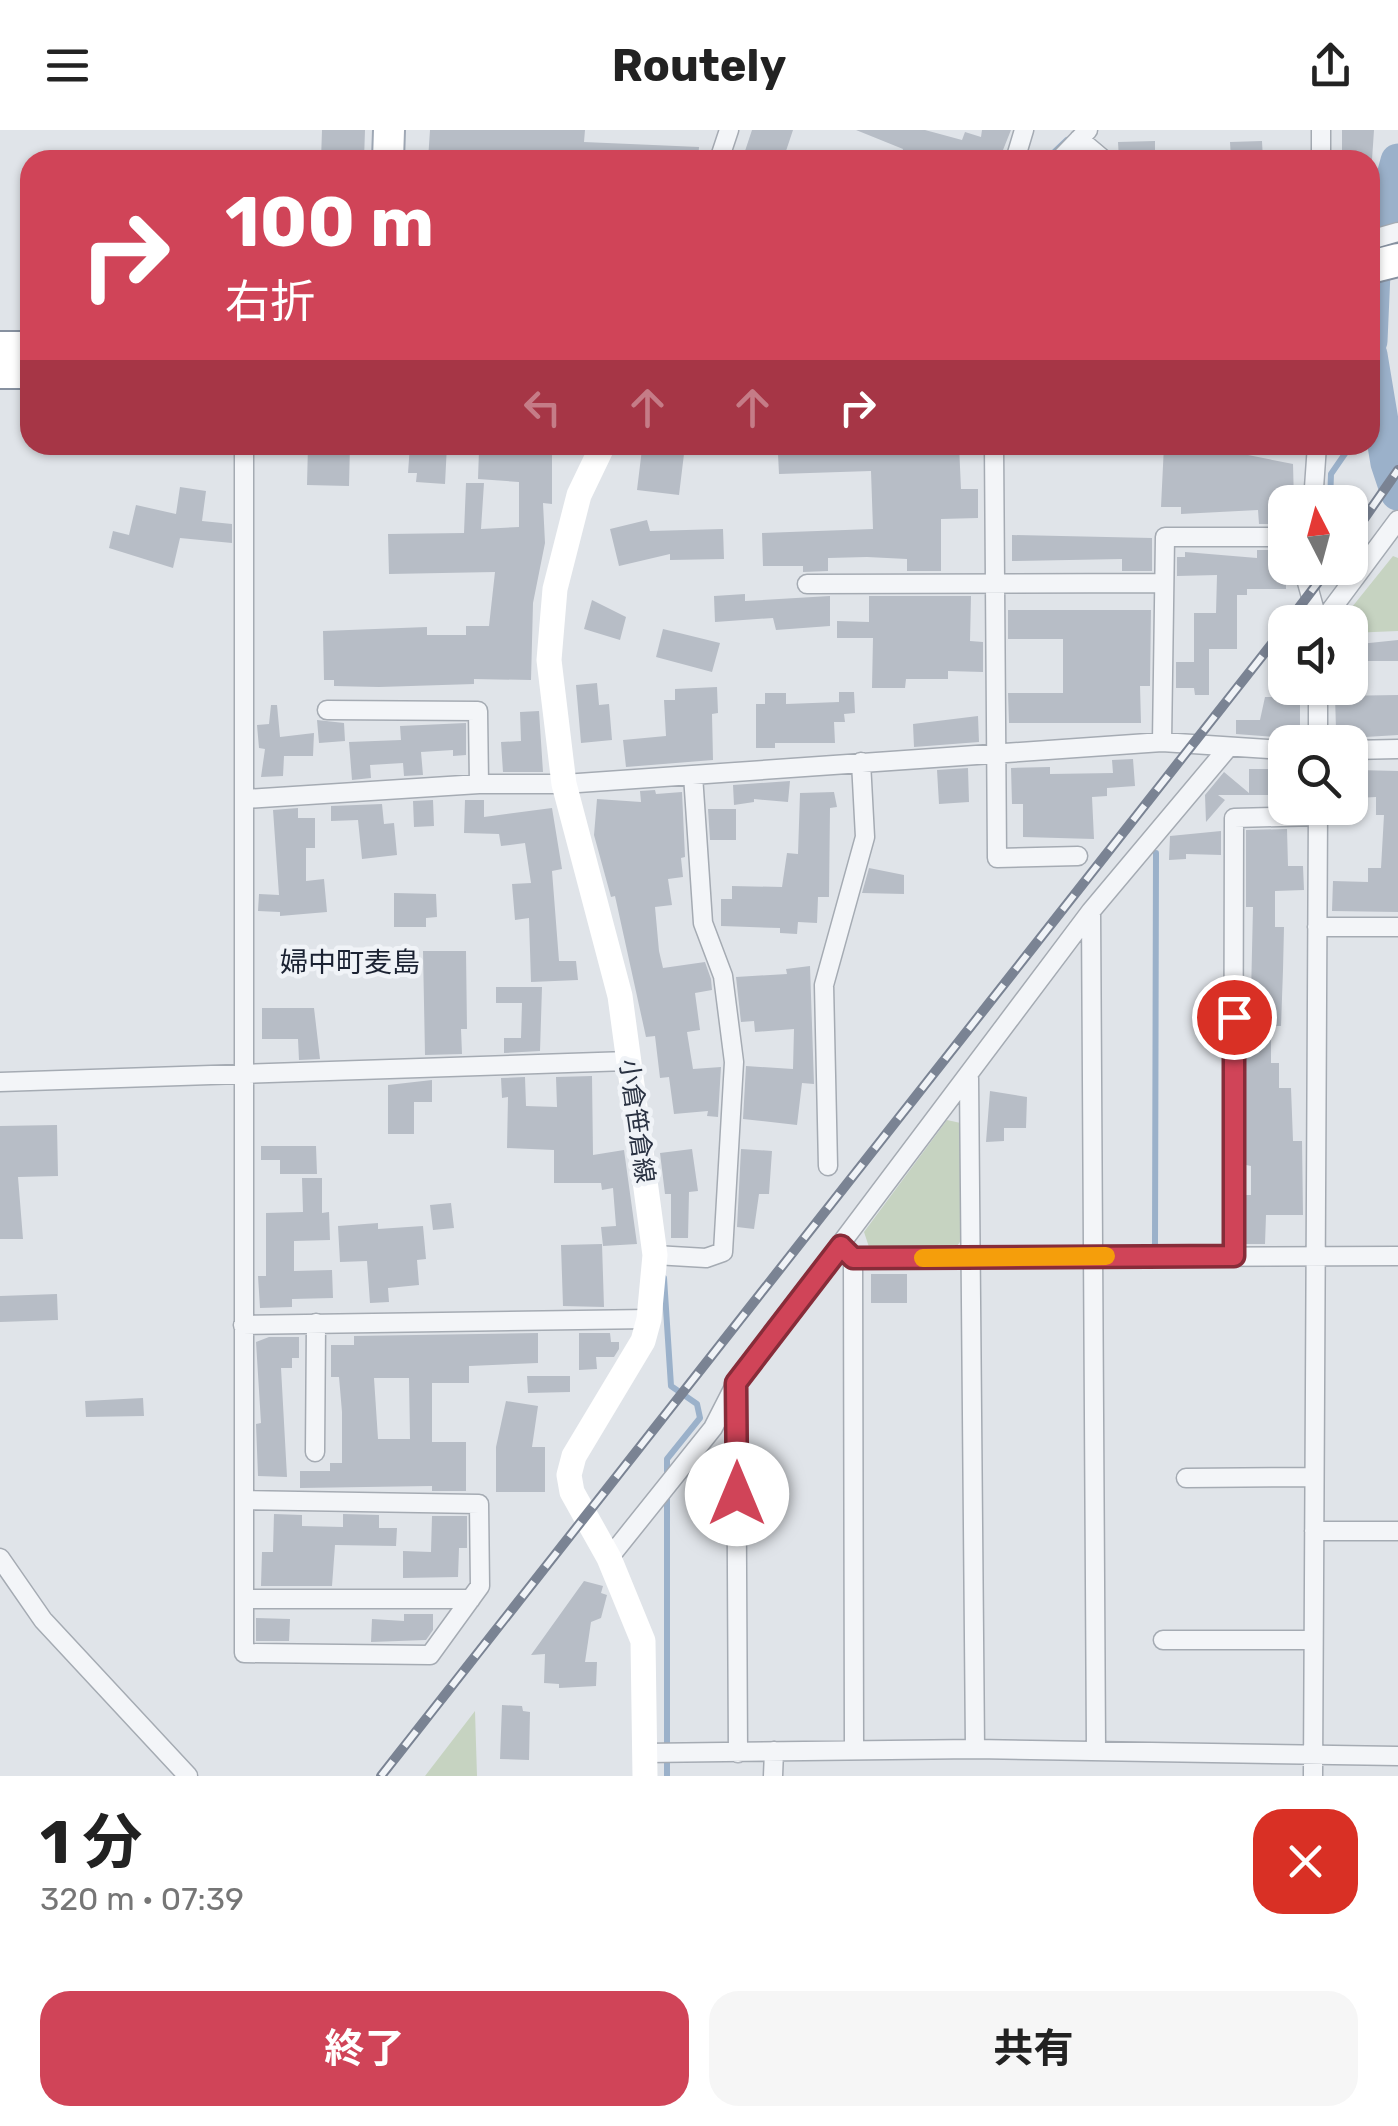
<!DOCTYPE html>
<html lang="ja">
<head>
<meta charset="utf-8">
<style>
  :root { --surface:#fff; --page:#f6f6f6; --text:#222; --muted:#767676; --accent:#d04458 }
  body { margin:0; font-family:Rubik,"Noto Sans JP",sans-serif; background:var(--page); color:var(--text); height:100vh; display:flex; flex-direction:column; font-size:38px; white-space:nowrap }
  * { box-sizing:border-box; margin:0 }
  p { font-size:32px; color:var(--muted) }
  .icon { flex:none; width:55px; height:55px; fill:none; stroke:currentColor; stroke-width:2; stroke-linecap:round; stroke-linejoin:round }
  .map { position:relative; height:1646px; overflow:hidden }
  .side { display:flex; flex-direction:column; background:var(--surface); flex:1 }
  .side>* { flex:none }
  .hud { position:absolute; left:20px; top:20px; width:1360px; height:305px; border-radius:30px; box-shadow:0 2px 8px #0004; background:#d04458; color:#fff; overflow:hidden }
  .needle { width:65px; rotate:354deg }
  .buttons { position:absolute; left:1268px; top:355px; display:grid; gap:20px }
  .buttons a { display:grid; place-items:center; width:100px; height:100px; border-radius:20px; background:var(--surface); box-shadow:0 2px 8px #0004; font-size:50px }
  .pin { position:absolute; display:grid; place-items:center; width:85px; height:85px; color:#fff; margin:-42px; border:5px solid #fff; border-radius:50%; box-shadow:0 2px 10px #0007 }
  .me { position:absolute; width:110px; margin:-55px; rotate:0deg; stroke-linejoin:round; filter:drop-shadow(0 0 8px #0008) }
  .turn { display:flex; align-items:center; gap:35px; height:210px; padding:0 40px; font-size:45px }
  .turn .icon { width:130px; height:130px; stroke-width:2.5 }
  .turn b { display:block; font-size:70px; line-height:85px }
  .lanes { display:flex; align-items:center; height:95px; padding:0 40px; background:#0003; justify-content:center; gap:50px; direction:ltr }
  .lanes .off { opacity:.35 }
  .round { display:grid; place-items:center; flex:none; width:105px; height:105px; border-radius:30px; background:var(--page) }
  .head { display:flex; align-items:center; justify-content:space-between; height:170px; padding:0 40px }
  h1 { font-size:60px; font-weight:700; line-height:75px }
  .action { display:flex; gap:20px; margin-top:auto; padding:20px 40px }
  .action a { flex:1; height:115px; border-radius:30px; background:var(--accent); color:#fff; font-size:40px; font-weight:700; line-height:115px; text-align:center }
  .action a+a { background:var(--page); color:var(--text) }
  header { display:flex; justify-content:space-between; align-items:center; height:130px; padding:0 40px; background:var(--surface); font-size:45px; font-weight:700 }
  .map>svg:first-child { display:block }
</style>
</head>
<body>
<header><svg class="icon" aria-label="menu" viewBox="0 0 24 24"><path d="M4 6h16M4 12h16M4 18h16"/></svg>Routely<svg class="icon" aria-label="share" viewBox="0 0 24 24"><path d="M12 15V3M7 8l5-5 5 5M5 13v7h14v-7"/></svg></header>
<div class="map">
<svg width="1398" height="1646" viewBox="0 0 1398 1646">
  <rect width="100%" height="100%" fill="#e0e4e9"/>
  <!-- green -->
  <path fill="#c6d3c1" d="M 1393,426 L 1398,428 L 1398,501 L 1350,503 L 1350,492 L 1340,492 Z
    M 947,990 L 965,994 L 966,1104 L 954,1120 L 870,1120 L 864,1102 Z
    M 475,1581 L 477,1646 L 425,1646 Z"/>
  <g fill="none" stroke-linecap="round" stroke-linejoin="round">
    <!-- stream -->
    <path stroke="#9bb1ca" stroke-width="6" d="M 1046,30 L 1067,10
      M 1370,289 L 1379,277
      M 1330,372 L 1331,344 L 1351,315
      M 1155,1114 L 1156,723
      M 664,1148 L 671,1256 L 697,1274 L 700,1288 L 667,1329 L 667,1350
      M 667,1362 L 667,1646"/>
    <!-- river -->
    <path stroke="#9bb1ca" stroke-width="35" d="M 1370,211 L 1374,120 L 1398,31
      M 1370,225 L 1388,333 L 1398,363"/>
  </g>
  <!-- building -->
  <path fill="#b7bdc6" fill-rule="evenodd" d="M 322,0 L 365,0 L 364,30 L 321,30 Z
    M 430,0 L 585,0 L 584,12 L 699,17 L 698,30 L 428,30 Z
    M 752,0 L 793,0 L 783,30 L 742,30 Z
    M 856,0 L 925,0 L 962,10 L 965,2 L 981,7 L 982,0 L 1011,0 L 999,30 L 916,30 L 901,26 L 903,19 Z
    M 1342,0 L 1374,0 L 1372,30 L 1342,30 Z
    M 1155,11 L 1155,30 L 1119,30 L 1118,12 Z
    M 1262,11 L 1263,30 L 1231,30 L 1230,12 Z
    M 308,315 L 350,315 L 349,356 L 307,355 Z
    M 410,315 L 447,315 L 445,354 L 416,352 L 417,343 L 408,343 Z
    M 499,315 L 552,315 L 552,374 L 543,373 L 545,413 L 533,473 L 531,550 L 474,549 L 474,554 L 379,557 L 334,556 L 334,550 L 324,550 L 323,501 L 427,497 L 427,505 L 466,505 L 466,496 L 489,496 L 495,442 L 389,444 L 388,404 L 464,403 L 466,353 L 484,353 L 481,399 L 519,397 L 519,352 L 478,349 L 479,320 L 499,321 Z
    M 790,315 L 813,315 L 813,319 L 959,315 L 961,359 L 978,359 L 978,388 L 941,389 L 941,441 L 907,441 L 907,429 L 867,427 L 828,428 L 828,441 L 803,442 L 803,436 L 763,436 L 762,403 L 873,399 L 871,341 L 779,344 L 778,324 L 790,324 Z
    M 1164,315 L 1249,315 L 1248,325 L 1293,334 L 1294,372 L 1285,372 L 1285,380 L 1278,380 L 1278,394 L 1259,394 L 1258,380 L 1181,384 L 1181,377 L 1161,377 Z
    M 642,319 L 684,324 L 679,365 L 637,360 Z
    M 180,357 L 206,361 L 202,391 L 232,394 L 232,413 L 180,408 L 173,438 L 109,418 L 113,401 L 129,405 L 136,375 L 176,384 Z
    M 647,390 L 650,401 L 723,399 L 724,429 L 670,430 L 670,424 L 619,436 L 610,399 Z
    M 1012,405 L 1152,408 L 1152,441 L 1122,441 L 1122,429 L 1012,431 Z
    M 1257,420 L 1285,420 L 1286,459 L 1247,459 L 1247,465 L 1237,465 L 1237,519 L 1209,519 L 1209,565 L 1195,565 L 1194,558 L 1176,558 L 1176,532 L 1194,532 L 1194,483 L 1216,483 L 1217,445 L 1177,446 L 1177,427 L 1185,427 L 1185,422 L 1257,428 Z
    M 745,464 L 745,471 L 830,466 L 830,496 L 776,500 L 773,488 L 715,492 L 714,466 Z
    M 869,466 L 971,466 L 970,511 L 983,512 L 983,542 L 948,541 L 948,549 L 906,549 L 905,558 L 872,558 L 873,508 L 837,508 L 837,491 L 869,492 Z
    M 592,470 L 626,487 L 620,510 L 584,499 Z
    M 1008,480 L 1151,480 L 1150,556 L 1140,556 L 1141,593 L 1009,593 L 1008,563 L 1063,563 L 1063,509 L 1008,509 Z
    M 663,499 L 720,513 L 712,542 L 656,527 Z
    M 1398,510 L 1398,531 L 1350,531 L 1350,515 Z
    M 597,553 L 599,575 L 609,574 L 612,610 L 581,613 L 576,555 Z
    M 717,557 L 718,583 L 712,584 L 713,630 L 626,637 L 623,610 L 666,606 L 664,570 L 675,570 L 675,559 Z
    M 839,562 L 854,562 L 855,583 L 844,584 L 845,592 L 834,592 L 835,613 L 775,613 L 775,618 L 756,618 L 756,574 L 765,574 L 765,563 L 786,563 L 786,574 L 839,572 Z
    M 1398,565 L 1398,605 L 1349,608 L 1349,599 L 1336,599 L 1335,566 Z
    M 1265,567 L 1300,567 L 1300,609 L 1236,604 L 1236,590 L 1260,590 Z
    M 271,575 L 277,575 L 280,607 L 314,603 L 313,626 L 284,626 L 283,646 L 261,647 L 265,619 L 259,618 L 257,595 L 269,594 Z
    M 539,581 L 543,642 L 503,642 L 501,612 L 521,611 L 520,582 Z
    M 978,586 L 979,612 L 914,617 L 913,594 Z
    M 317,590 L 344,593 L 345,611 L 319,613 Z
    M 466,593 L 466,625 L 453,626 L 453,620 L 421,622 L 423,645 L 404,646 L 403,633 L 370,635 L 371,648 L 352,650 L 349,612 L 401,610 L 400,596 Z
    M 1133,629 L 1135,656 L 1107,658 L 1107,666 L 1092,667 L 1094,709 L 1023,707 L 1023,674 L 1012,674 L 1011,638 L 1050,637 L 1050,644 L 1113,643 L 1112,630 Z
    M 968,638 L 969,672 L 939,674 L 937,640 Z
    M 1249,639 L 1285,639 L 1285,665 L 1218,665 L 1225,670 L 1206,692 L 1205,665 L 1224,642 L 1249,663 Z
    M 1357,640 L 1398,641 L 1398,782 L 1332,781 L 1333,751 L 1368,752 L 1368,738 L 1381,738 L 1384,685 L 1376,685 L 1376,667 L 1356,668 Z
    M 790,651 L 788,672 L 754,669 L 754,672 L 734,675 L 733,655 Z
    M 655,660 L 656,664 L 682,662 L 685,727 L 681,728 L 683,747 L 668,749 L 672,775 L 655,777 L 659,821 L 663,838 L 705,832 L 711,849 L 712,860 L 695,863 L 700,900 L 687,902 L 693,939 L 721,937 L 718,987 L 707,986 L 708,981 L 674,984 L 669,947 L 660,948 L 655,906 L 646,907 L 615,766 L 611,767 L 594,705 L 597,669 L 641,672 L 640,661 Z
    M 834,662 L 837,677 L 830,678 L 829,767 L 818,767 L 817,793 L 798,792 L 797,804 L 780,803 L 780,798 L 721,796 L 721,769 L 732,769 L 732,756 L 782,757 L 787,723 L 798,724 L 800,663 Z
    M 433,670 L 434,696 L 414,697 L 413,671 Z
    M 465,670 L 484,670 L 484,687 L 552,678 L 562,739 L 552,741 L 559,831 L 576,831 L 578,850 L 531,852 L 529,788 L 515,790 L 512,754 L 531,753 L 525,713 L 501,716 L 499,704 L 464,703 Z
    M 382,674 L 384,694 L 394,693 L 397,725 L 362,729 L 358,690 L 331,691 L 331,676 Z
    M 298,678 L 298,688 L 315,688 L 315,718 L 306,718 L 306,751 L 324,749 L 327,782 L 280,786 L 280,782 L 258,781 L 259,764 L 279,765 L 273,680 Z
    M 708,679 L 736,679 L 736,710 L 710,710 Z
    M 1287,699 L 1288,736 L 1303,736 L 1304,760 L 1275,761 L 1275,797 L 1284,797 L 1283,840 L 1281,896 L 1271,896 L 1271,933 L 1279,933 L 1279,958 L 1291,958 L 1293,1011 L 1302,1011 L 1303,1085 L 1266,1085 L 1265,1114 L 1246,1114 L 1246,1065 L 1251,1065 L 1251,1036 L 1246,1035 L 1246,909 L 1250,909 L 1253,777 L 1246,777 L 1246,700 Z
    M 1221,701 L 1221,725 L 1186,724 L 1186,729 L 1169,730 L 1170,706 Z
    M 869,738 L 904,745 L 904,764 L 862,763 Z
    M 394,763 L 436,764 L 437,787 L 426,788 L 426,797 L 394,797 Z
    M 423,821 L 466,821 L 467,899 L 461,899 L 462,924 L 425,925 Z
    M 810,836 L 814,954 L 802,953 L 797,995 L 743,989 L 746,936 L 793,939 L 794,899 L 755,902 L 754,891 L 741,892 L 736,847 L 787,844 L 786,839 Z
    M 496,857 L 542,857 L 540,921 L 504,923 L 504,908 L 521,908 L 522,873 L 496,873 Z
    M 262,878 L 314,878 L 320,929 L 299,930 L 298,909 L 262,909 Z
    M 592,946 L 593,1025 L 624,1020 L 637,1114 L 603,1116 L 601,1097 L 616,1096 L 613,1058 L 602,1060 L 601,1053 L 554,1053 L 554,1020 L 507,1018 L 508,967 L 502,968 L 501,948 L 525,947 L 526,976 L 557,977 L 556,947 Z
    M 432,950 L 432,972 L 414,972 L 414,1004 L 388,1004 L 388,955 Z
    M 990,961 L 1027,967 L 1026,998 L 1004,998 L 1004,1011 L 986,1012 Z
    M 57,995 L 58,1046 L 18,1047 L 23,1109 L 0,1109 L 0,996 Z
    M 261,1016 L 316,1016 L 317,1044 L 280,1044 L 280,1030 L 261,1030 Z
    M 692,1019 L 698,1061 L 689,1062 L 688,1108 L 671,1108 L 671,1064 L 665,1064 L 660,1023 Z
    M 741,1019 L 772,1021 L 769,1064 L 759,1064 L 754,1099 L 737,1097 Z
    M 302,1048 L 322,1048 L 322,1083 L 329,1082 L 330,1110 L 294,1111 L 294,1141 L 332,1140 L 333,1168 L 292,1169 L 292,1177 L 260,1178 L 258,1146 L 266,1146 L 266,1083 L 303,1082 Z
    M 451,1073 L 454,1098 L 433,1100 L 430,1075 Z
    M 378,1093 L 378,1099 L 423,1096 L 426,1129 L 417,1130 L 419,1155 L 388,1158 L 389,1172 L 370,1173 L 367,1131 L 340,1132 L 338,1096 Z
    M 602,1114 L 604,1177 L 563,1176 L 561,1115 Z
    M 871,1144 L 907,1144 L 907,1173 L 871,1173 Z
    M 57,1164 L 58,1190 L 0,1192 L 0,1166 Z
    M 538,1203 L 538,1233 L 469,1236 L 469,1253 L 432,1253 L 432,1312 L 466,1312 L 466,1361 L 432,1361 L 432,1356 L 300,1358 L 300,1341 L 330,1341 L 330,1333 L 342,1333 L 342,1282 L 339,1247 L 331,1247 L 331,1215 L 354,1215 L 354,1206 ZM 374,1248 L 409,1248 L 410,1309 L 378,1309 Z
    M 579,1203 L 610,1203 L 611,1212 L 619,1212 L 619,1219 L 614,1227 L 596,1227 L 597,1239 L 579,1240 Z
    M 269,1207 L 299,1207 L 299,1228 L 292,1228 L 292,1238 L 281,1238 L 287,1347 L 258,1346 L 256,1294 L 261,1293 L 256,1212 Z
    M 527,1246 L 570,1246 L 570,1262 L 528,1263 Z
    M 143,1268 L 144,1286 L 86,1287 L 85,1271 Z
    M 506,1271 L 538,1276 L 532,1317 L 545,1317 L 545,1362 L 496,1362 L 496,1317 Z
    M 274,1384 L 302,1385 L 302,1396 L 343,1397 L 343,1384 L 379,1385 L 379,1398 L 397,1398 L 396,1416 L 335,1415 L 332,1456 L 261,1456 L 262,1422 L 273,1422 Z
    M 432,1386 L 467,1386 L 467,1418 L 459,1418 L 458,1447 L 403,1448 L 403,1421 L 431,1422 Z
    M 584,1451 L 603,1456 L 601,1463 L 607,1465 L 601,1488 L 591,1492 L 585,1532 L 597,1532 L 596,1556 L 559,1558 L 559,1554 L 544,1553 L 545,1524 L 531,1525 Z
    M 404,1484 L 433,1484 L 433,1500 L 426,1510 L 371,1512 L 372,1489 L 404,1491 Z
    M 256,1488 L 290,1489 L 289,1511 L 256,1511 Z
    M 502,1575 L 522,1576 L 523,1581 L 530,1582 L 529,1630 L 500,1629 Z"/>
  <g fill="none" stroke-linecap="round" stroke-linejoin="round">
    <!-- street casing -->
    <g stroke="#a5abb3" stroke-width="21">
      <path id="street" d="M 1079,9 L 1104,30
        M 719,30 L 729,0
        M 1015,30 L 1024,0
        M 1059,30 L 1088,0
        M 1321,30 L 1321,0
        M 1370,110 L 1398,102
        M 244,315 L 244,1523 L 430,1525 L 480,1456 L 479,1374 L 244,1370
        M 994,315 L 997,728 L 1078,726
        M 1313,372 L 1317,315
        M 1303,438 L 1318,492
        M 807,454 L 1164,453
        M 1322,492 L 1398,390
        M 327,580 L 478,581 L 479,654
        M 1162,612 L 1165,407 L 1285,407
        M 1318,612 L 1318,558
        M 1350,620 L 1398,619
        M 246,669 L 479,654 L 564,654 L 1162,612 L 1285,620
        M 1091,781 L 1096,1620
        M 1317,797 L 1398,797
        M 969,948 L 975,1619
        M 0,952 L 628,931
        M 828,1036 L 824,855 L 865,707 L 861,632
        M 847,1122 L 853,1128 L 854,1619
        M 655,1125 L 706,1128 L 723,1122 L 734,932 L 723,846 L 703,793 L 693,645
        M 1233,1126 L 1234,688 L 1318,686
        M 853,1128 L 1398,1126
        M 243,1195 L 649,1189
        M 736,1258 L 738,1623
        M 315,1322 L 316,1193
        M 1186,1348 L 1314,1347
        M 1314,1401 L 1398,1401
        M 0,1428 L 43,1490 L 188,1646
        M 609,1428 L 713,1298 L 736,1253 L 1091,781 L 1227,619
        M 244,1469 L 471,1469
        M 1163,1510 L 1313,1510
        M 645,1623 L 975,1619 L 1398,1626
        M 773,1646 L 774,1621
        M 1313,1646 L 1318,678"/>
    </g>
    <!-- primary casing -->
    <g stroke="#9fa8b5" stroke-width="34">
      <path id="primary" d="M 388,30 L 389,0"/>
    </g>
    <!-- highway casing -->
    <g stroke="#8791a0" stroke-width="36">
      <path id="highway" d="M 1370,137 L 1398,130
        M 0,218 L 30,218
        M 0,242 L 30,242"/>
    </g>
    <!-- street -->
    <use href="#street" stroke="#f3f5f8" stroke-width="18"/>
    <!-- secondary -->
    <path stroke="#fff" stroke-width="25" d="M 603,315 L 579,365 L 555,459 L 549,530 L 564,654 L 620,866 L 655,1125 L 649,1189 L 643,1211 L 574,1326 L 569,1345 L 572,1362 L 609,1428 L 643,1511 L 645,1646"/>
    <!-- primary -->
    <use href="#primary" stroke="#fff" stroke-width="30"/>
    <!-- highway -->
    <use href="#highway" stroke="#fff" stroke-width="32"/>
    <!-- rail casing -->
    <g stroke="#7a8393" stroke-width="10">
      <path id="rail" d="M 1350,409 L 1398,340
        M 1288,492 L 1329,438
        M 381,1646 L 1285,497"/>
    </g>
    <!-- rail -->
    <use href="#rail" stroke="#f0f3f7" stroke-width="6" stroke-dasharray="19" stroke-linecap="butt"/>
  </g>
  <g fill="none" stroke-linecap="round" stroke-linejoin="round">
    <!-- route casing -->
    <g stroke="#872c39" stroke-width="25">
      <path id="route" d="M 737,1364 L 736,1253 L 841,1116 L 853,1128 L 1234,1126 L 1234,887"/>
    </g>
    <!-- route -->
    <use href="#route" stroke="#d04458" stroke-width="18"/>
    <!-- slow -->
    <path stroke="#f59e0b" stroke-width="18" d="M 923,1128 L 1106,1126"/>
  </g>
  <g text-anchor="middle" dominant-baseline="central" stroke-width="9" stroke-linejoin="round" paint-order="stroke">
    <!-- street labels -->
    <g font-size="25" fill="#293141" stroke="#f0f3f7">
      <text transform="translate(637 991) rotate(82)">小倉笹倉線</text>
    </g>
    <!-- neighbourhood labels -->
    <g font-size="28" fill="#1b2232" stroke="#f0f3f7">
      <text x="350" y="832">婦中町麦島</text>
    </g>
  </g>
</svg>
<div class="buttons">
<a><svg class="needle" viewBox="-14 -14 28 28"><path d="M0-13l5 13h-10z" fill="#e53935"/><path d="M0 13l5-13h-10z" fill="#767676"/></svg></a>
<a><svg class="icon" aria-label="sound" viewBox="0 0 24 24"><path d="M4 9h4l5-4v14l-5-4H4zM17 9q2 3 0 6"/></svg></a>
<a><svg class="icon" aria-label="search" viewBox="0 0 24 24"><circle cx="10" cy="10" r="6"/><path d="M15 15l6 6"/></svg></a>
</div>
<div class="pin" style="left:1234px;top:887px;background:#d93025"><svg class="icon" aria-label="arrive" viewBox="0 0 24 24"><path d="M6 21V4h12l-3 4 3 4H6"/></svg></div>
<svg class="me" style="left:737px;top:1364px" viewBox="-20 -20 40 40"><circle r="19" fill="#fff"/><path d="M0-13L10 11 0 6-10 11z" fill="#d04458"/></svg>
<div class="hud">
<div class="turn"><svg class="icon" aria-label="right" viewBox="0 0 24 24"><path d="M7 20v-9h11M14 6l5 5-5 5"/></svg><div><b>100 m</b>右折</div></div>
<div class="lanes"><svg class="icon off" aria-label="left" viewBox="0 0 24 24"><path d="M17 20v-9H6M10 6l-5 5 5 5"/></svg><svg class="icon off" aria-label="ahead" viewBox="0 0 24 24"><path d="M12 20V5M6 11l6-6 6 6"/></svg><svg class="icon off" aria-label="ahead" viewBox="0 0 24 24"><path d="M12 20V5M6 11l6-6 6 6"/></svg><svg class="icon" aria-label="right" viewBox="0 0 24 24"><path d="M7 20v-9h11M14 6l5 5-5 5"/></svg></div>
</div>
</div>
<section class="side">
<div class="head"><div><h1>1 分</h1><p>320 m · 07:39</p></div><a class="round" style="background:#d93025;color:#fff"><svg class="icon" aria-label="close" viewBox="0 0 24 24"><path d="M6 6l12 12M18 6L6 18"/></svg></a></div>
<div class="action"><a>終了</a><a>共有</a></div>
</section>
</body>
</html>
